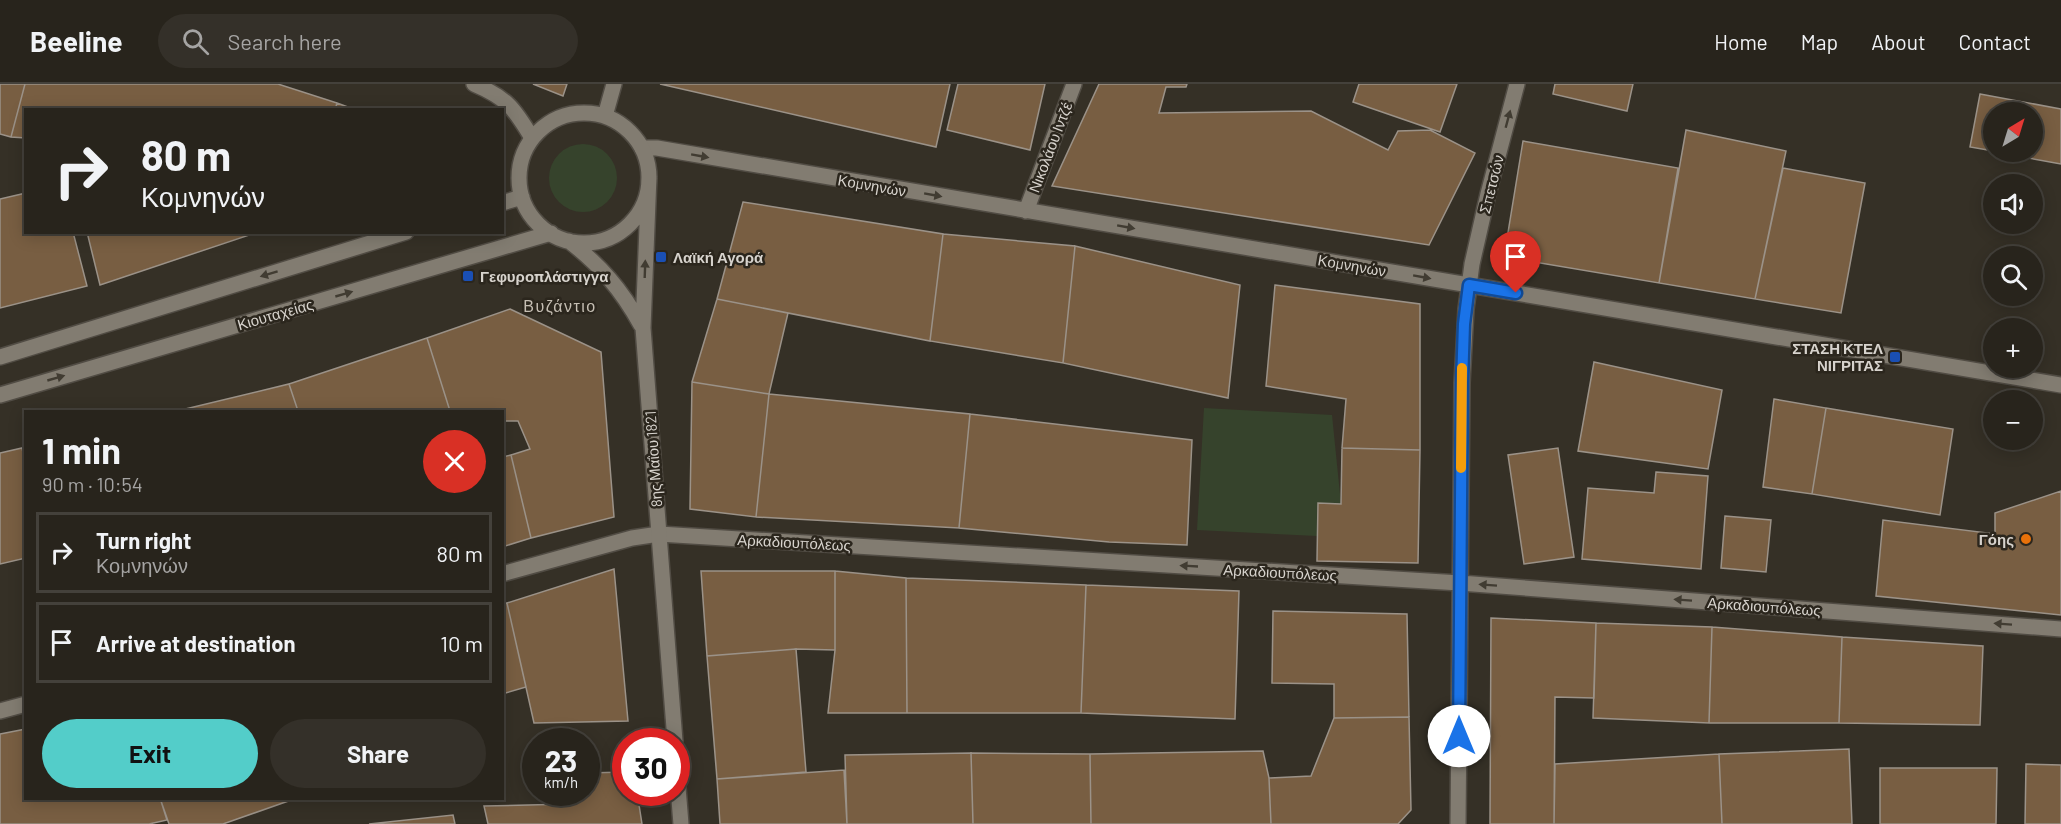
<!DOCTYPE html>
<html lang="en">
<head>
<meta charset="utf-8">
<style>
  :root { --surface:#28241c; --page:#343029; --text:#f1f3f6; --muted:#a5a4a3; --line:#44413b; --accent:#53cdc9 }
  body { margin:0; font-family:Barlow,sans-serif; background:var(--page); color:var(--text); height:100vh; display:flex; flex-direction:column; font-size:22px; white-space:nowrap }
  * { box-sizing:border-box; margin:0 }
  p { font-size:20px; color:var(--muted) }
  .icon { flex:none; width:33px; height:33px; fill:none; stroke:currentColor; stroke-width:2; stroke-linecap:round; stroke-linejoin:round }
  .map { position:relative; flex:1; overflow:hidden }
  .details { position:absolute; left:24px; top:326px; width:480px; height:390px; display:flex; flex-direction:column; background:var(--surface); border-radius:0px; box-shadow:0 3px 15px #0003,0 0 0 2px var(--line) }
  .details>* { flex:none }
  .guide { position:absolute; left:24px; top:24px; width:480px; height:126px; border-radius:0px; box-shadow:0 3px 15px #0003,0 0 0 2px var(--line); background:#28241c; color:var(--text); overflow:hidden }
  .needle { width:39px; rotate:38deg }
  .tools { position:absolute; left:1983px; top:18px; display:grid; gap:12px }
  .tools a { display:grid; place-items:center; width:60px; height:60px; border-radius:50%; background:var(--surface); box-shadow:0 3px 15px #0003,0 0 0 2px var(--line); font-size:30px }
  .speed { position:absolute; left:522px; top:644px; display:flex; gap:12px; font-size:30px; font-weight:700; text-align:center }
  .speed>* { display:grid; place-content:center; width:78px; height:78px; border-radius:50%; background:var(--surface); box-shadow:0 3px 15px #0003,0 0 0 2px var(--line); line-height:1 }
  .speed small { font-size:15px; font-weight:400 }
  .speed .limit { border:9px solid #d22; background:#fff; color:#111 }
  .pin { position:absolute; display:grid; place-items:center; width:51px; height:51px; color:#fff; margin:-62px -26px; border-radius:50% 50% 50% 0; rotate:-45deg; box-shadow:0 0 6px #0007 }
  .pin .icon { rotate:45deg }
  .me { position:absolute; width:66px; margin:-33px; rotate:0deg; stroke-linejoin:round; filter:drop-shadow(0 0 4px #0008) }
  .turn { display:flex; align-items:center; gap:21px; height:126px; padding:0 18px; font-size:27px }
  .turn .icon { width:78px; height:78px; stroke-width:2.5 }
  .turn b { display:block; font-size:42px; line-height:51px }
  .round { display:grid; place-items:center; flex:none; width:63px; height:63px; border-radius:32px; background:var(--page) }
  .overview { display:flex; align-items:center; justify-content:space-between; height:102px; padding:0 18px }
  h1 { font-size:36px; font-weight:700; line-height:45px }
  .button { display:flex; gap:12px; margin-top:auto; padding:12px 18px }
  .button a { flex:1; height:69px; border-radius:36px; background:var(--accent); color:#111; font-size:24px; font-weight:700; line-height:69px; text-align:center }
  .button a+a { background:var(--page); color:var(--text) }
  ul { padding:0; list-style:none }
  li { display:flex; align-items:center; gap:18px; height:81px; margin:0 12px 9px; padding:0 6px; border:3px solid var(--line); border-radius:0px }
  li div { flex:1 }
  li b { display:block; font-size:22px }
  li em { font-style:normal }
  header { display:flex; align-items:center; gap:36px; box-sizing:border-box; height:84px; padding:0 30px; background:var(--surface); border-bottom:2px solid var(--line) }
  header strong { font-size:28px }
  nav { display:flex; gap:33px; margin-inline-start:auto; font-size:21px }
  .search { width:420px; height:54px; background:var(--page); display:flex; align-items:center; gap:15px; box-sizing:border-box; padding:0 21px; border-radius:33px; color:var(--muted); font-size:22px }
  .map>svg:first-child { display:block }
</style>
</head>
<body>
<header>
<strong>Beeline</strong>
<div class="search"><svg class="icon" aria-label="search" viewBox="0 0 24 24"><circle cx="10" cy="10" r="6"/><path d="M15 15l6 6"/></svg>Search here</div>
<nav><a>Home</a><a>Map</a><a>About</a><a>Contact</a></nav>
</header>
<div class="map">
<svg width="2061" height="740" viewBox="0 0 2061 740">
  <rect width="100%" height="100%" fill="#353026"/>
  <!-- green -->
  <path fill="#36432c" d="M549 94a34 34 0 1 1 68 0a34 34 0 1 1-68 0Z
    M 1204,324 L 1332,331 L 1341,420 L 1318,419 L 1317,452 L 1197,446 Z"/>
  <!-- building -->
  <path fill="#785e42" stroke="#9b9288" stroke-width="1.5" d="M 0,0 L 25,0 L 11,53 L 0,50 Z
    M 25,0 L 278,0 L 337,19 L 335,26 L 26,26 L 26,54 L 11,53 Z
    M 533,0 L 567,0 L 563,12 Z
    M 660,0 L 950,0 L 936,63 Z
    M 958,0 L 1045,0 L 1030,66 L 947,46 Z
    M 1099,0 L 1187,0 L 1186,3 L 1166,3 L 1159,29 L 1311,27 L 1388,66 L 1398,47 L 1430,46 L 1475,69 L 1429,161 L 1052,102 Z
    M 1359,0 L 1457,0 L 1440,48 L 1353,18 Z
    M 1555,0 L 1633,0 L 1627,27 L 1553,10 Z
    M 1980,10 L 2061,25 L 2061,80 L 1995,68 L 2032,68 L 2032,28 L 1994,28 L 1994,67 L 1970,63 Z
    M 337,19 L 356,26 L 335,26 Z
    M 1686,46 L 1786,67 L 1755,215 L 1659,199 Z
    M 1523,57 L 1678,84 L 1659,199 L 1504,173 Z
    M 1783,84 L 1865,99 L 1841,229 L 1755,215 Z
    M 26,109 L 26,148 L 73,148 L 87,202 L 0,224 L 0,115 Z
    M 743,118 L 943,150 L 930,257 L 717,215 Z
    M 87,148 L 258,148 L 100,201 Z
    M 943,150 L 1075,162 L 1063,279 L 930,257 Z
    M 1075,162 L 1240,201 L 1228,314 L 1063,279 Z
    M 1275,201 L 1420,220 L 1420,366 L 1342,364 L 1346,315 L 1266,302 Z
    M 717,215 L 788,229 L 769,310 L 692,298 Z
    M 510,225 L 601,268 L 614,433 L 531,454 L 511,371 L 530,365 L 518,337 L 502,337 L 502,327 L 450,327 L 427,254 Z
    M 427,254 L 450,327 L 298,327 L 289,300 Z
    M 1594,278 L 1722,306 L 1708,385 L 1578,367 Z
    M 692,298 L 769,310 L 756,433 L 690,425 Z
    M 289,300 L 298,327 L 177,327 Z
    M 769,310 L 970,330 L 959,444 L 756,433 Z
    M 1774,315 L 1826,324 L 1812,410 L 1763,403 Z
    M 1826,324 L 1953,345 L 1940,431 L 1812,410 Z
    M 970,330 L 1192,356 L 1187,461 L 1109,458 L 959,444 Z
    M 26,363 L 26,382 L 22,364 Z
    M 22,364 L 26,382 L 26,474 L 0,480 L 0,369 Z
    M 1342,364 L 1420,366 L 1418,479 L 1317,477 L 1318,419 L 1341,420 Z
    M 1558,364 L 1574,473 L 1524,480 L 1508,371 Z
    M 511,371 L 531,454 L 502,463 L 502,373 Z
    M 1656,388 L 1708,392 L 1701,485 L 1582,475 L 1588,404 L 1654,409 Z
    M 2061,407 L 2061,531 L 1876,512 L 1883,436 L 1995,450 L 1995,429 Z
    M 1725,432 L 1771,436 L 1766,488 L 1721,484 Z
    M 614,485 L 628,637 L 534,639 L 507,519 Z
    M 701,487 L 835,487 L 835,566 L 796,565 L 707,572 Z
    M 835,487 L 906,494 L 907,629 L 828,629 L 835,566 Z
    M 906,494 L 1086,501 L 1081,629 L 907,629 Z
    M 1086,501 L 1239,507 L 1235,635 L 1081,629 Z
    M 507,519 L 526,603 L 502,610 L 502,520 Z
    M 1273,527 L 1407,530 L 1409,633 L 1334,634 L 1334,600 L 1272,599 Z
    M 1491,534 L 1596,539 L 1594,614 L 1555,613 L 1554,740 L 1490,740 Z
    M 1596,539 L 1712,543 L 1709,639 L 1593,634 Z
    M 1712,543 L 1842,553 L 1839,639 L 1709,639 Z
    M 1842,553 L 1983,562 L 1980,641 L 1839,639 Z
    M 796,565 L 806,688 L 717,695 L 707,572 Z
    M 1409,633 L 1411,726 L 1398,740 L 1271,740 L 1269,694 L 1311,692 L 1334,634 Z
    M 26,645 L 26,714 L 160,714 L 167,736 L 149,740 L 0,740 L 0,650 Z
    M 1849,665 L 1852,740 L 1722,740 L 1719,670 Z
    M 1263,667 L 1269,694 L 1271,740 L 1091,740 L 1090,670 Z
    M 971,669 L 1090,670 L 1091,740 L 973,740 Z
    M 971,669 L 973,740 L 847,740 L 845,671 Z
    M 1719,670 L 1722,740 L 1554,740 L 1555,680 Z
    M 2026,680 L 2061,681 L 2061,740 L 2025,740 Z
    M 1880,684 L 1997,684 L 1996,740 L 1880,740 Z
    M 844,686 L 847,740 L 720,740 L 717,695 Z
    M 626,688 L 626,708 L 637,708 L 642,740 L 488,740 L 484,722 L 569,720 L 568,708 L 586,708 L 586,689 Z
    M 160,714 L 297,714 L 223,740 L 169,740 Z
    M 453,731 L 455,740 L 369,740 Z"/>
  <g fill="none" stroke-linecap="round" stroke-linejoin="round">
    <!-- minor casing -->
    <g stroke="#514c44" stroke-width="18">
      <path id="minor" d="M 474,0 C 507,14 514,24 532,54
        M 642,64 L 657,64 L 2061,301
        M 1026,127 L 1074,0
        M 502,490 L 632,454 L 659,450 L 1460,499 L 2061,545
        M 0,627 L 26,620
        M 1458,740 L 1462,299 L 1466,225 L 1472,180 L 1488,110 L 1517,0"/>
    </g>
    <!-- tertiary casing -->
    <g stroke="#514c44" stroke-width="18">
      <path id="tertiary" d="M519 94a65 65 0 1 1 130 0a65 65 0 1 1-130 0Z
        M 605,32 L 614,0
        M 649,92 L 643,244 L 675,657
        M 502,119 L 522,113
        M 569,157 C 601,182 621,205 641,241
        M 0,273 L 406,148
        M 0,311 L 551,149
        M 676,679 L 681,740"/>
    </g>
    <!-- minor -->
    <use href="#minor" stroke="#827c71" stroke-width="15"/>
    <!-- tertiary -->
    <use href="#tertiary" stroke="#827c71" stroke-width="15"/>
  </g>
  <!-- one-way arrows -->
  <defs><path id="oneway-solid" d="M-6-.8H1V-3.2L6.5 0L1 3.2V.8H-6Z" transform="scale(1.5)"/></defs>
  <g fill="#413c32">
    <use href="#oneway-solid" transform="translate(1508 35) rotate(-75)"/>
    <use href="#oneway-solid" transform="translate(700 72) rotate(10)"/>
    <use href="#oneway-solid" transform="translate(933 111) rotate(10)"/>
    <use href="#oneway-solid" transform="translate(1126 143) rotate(10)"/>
    <use href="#oneway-solid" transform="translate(645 185) rotate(-88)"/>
    <use href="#oneway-solid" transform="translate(269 190) rotate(163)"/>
    <use href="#oneway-solid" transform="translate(1422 193) rotate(10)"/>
    <use href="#oneway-solid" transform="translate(344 210) rotate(-16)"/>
    <use href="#oneway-solid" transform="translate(56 294) rotate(-16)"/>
    <use href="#oneway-solid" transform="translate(1189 482) rotate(-177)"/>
    <use href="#oneway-solid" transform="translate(1488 501) rotate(-176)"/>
    <use href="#oneway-solid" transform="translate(1683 516) rotate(-176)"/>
    <use href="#oneway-solid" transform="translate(2003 540) rotate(-176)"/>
  </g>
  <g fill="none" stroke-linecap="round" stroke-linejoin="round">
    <!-- route casing -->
    <g stroke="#114b97" stroke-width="15">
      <path id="route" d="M 1459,652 L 1462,299 L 1464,240 L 1469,201 L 1516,209"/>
    </g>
    <!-- route -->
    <use href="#route" stroke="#1a73e8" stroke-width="10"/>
    <!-- slow -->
    <path stroke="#f59e0b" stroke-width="10" d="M 1461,384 L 1462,284"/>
  </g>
  <!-- markers -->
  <g fill="#1a4fb4" stroke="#2b261d" stroke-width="2">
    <rect x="655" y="167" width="12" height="12" rx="3"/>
    <rect x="462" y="186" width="12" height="12" rx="3"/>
    <rect x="1889" y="267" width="12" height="12" rx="3"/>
  </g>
  <circle fill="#e8710a" stroke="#2b261d" stroke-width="2" cx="2026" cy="455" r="6"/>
  <g text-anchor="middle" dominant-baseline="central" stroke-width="5" stroke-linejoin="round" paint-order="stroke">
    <!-- street labels -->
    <g font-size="15" fill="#d7d3cd" stroke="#2b261d">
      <text transform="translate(1050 63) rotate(-69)">Νικολάου Ιντζέ</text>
      <text transform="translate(1491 100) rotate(-76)">Σπετσών</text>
      <text transform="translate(872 101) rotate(10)">Κομνηνών</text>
      <text transform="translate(1352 181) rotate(10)">Κομνηνών</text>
      <text transform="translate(275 230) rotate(-16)">Κιουταχείας</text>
      <text transform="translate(653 375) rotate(-94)">8ης Μαΐου 1821</text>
      <text transform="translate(794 458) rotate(3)">Αρκαδιουπόλεως</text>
      <text transform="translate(1280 488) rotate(3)">Αρκαδιουπόλεως</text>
      <text transform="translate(1764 522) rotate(4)">Αρκαδιουπόλεως</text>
    </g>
    <!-- poi labels -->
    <g font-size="15" font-weight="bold" fill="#d7d3cd" stroke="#2b261d" text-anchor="start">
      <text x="673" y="173">Λαϊκή Αγορά</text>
      <text x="480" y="192">Γεφυροπλάστιγγα</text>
      <text x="1883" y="264" text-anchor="end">ΣΤΑΣΗ ΚΤΕΛ<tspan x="1883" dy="17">ΝΙΓΡΙΤΑΣ</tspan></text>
      <text x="2014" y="455" text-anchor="end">Γόης</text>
    </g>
    <!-- neighbourhood labels -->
    <g font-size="16" letter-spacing="1.5" fill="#c5beb3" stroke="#2b261d">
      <text x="560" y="221">Βυζάντιο</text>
    </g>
  </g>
</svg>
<div class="tools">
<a><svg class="needle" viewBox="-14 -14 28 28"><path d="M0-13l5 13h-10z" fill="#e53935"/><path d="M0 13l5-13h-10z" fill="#a5a4a3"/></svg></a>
<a><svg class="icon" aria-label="sound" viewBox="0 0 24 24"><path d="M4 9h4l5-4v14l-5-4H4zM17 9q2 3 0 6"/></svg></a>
<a><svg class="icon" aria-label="search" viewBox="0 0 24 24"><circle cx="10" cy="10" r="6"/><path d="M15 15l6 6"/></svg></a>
<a>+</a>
<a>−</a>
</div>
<div class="speed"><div>23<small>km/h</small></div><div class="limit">30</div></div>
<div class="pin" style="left:1516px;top:209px;background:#d93025"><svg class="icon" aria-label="arrive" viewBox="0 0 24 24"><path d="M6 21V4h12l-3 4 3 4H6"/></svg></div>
<svg class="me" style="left:1459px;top:652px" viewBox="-20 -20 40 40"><circle r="19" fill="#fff"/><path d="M0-13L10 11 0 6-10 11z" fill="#1a73e8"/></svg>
<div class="guide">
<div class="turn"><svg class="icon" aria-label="right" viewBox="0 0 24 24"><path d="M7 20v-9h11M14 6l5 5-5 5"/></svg><div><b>80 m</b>Κομνηνών</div></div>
</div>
<section class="details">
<div class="overview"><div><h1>1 min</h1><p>90 m · 10:54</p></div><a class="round" style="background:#d93025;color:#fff"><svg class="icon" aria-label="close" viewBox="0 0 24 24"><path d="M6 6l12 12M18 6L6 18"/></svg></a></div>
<ul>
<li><svg class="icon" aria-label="right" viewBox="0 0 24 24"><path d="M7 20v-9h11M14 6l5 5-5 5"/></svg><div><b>Turn right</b><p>Κομνηνών</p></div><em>80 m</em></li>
<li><svg class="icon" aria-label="arrive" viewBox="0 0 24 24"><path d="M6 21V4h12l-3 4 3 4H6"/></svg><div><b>Arrive at destination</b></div><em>10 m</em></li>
</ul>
<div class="button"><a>Exit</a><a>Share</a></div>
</section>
</div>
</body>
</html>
